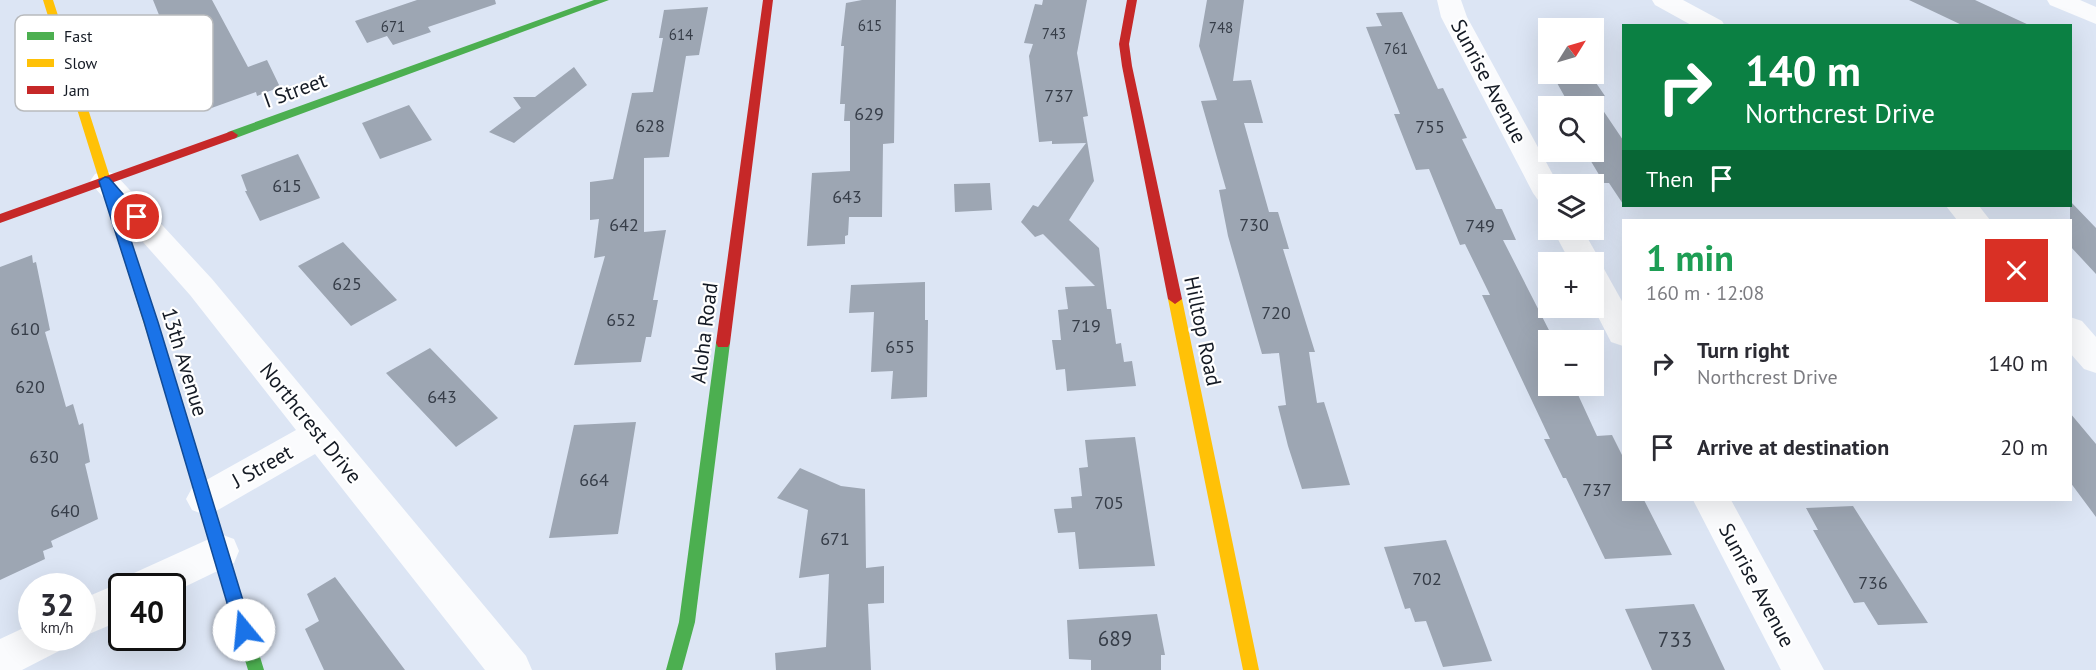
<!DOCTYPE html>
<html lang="en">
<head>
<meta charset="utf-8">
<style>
  :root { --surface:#fff; --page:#f2f2f3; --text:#2b2b33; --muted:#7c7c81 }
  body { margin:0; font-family:"PT Sans",sans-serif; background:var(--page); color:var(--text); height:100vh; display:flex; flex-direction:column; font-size:22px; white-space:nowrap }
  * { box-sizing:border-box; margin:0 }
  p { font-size:20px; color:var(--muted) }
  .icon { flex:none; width:33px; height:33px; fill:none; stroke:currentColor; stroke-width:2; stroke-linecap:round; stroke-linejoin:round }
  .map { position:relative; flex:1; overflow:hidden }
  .panel { position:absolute; left:1622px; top:219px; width:450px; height:282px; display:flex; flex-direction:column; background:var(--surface); border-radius:0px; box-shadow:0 6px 24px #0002 }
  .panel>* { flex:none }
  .banner { position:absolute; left:1622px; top:24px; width:450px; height:183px; border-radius:0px; box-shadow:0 6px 24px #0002; background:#0b8043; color:#fff; overflow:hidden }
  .needle { width:39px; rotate:53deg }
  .fabs { position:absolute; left:1538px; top:18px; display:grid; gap:12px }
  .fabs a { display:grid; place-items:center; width:66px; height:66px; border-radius:0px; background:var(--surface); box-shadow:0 6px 24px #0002; font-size:30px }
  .speed { position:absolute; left:18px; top:573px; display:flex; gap:12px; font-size:30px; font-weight:700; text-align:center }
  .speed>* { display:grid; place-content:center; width:78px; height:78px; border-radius:50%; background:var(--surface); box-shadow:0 6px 24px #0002; line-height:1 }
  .speed small { font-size:15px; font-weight:400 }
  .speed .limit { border:3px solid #111; border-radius:9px; background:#fff; color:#111 }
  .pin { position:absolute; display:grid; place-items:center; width:51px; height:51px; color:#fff; margin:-26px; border:3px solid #fff; border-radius:50%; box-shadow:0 2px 6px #0007 }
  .me { position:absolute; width:66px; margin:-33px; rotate:343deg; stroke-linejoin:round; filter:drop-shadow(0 0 4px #0008) }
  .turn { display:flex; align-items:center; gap:21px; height:126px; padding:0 24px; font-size:27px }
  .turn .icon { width:78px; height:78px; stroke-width:2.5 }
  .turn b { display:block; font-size:42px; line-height:51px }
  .then { display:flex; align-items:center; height:57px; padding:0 24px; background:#0003; gap:12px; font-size:22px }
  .round { display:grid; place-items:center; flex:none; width:63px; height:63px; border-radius:0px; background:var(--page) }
  .head { display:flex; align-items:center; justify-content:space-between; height:102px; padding:0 24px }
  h1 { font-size:36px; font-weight:700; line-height:45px; color:#1e9e55 }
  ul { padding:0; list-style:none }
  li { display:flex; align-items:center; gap:18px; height:84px; padding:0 24px }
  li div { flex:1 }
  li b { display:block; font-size:22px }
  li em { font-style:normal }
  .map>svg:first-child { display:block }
</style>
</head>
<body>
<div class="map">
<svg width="2096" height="670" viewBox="0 0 2096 670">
  <rect width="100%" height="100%" fill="#dce5f4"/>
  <!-- building -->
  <path fill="#9da6b3" d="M 153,0 L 212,0 L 248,67 L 267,60 L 280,87 L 257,96 L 256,92 L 206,110 L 192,74 L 184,77 Z
    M 417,0 L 495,0 L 496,4 L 428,27 L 431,32 L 393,45 L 387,36 L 367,43 L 355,21 Z
    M 862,0 L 896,0 L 894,143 L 883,144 L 882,217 L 849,217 L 848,235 L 845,236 L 845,244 L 807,246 L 812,173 L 850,171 L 850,121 L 844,121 L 845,104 L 840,104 L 844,46 L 841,46 L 846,3 Z
    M 1043,0 L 1087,0 L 1077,53 L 1088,116 L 1083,117 L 1094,181 L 1069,220 L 1099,248 L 1107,309 L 1111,309 L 1116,344 L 1121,343 L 1124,362 L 1132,361 L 1136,386 L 1067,391 L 1065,369 L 1056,370 L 1052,340 L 1061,340 L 1058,310 L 1068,309 L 1065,287 L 1095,286 L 1043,234 L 1035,237 L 1021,222 L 1033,205 L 1038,207 L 1086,143 L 1052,144 L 1052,141 L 1039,142 L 1029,56 L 1033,44 L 1024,43 L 1035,4 L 1042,5 Z
    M 1207,0 L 1244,0 L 1233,81 L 1251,80 L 1263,123 L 1244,123 L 1269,212 L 1278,212 L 1289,249 L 1283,249 L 1315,352 L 1309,352 L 1317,403 L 1324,402 L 1350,485 L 1302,489 L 1288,446 L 1278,406 L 1286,405 L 1279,353 L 1262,354 L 1228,236 L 1219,190 L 1226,189 L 1201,101 L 1217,100 L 1199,46 Z
    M 1909,0 L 1975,0 L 2031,26 L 1964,26 Z
    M 708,7 L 699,55 L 686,56 L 669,157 L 644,158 L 644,232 L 666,230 L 653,300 L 658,300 L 651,337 L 646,337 L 641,362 L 574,365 L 605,256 L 594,258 L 599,219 L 590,220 L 590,182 L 613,179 L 632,93 L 653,92 L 663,38 L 659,38 L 664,10 Z
    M 1402,12 L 1438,89 L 1443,88 L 1467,138 L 1462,139 L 1496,209 L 1502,209 L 1516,240 L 1503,240 L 1554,340 L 1548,340 L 1548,386 L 1574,386 L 1597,436 L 1612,435 L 1623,457 L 1623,500 L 1644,500 L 1672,555 L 1605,559 L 1566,478 L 1563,478 L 1544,439 L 1550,439 L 1482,295 L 1490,295 L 1465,244 L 1460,245 L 1429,169 L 1416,170 L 1394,114 L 1400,114 L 1366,27 L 1382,26 L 1376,13 Z
    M 574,67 L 587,85 L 514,143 L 489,132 L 521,108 L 513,97 L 535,97 Z
    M 1552,74 L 1590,74 L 1605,96 L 1594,97 L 1623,140 L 1623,204 L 1609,183 L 1604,183 L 1589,158 L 1593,157 L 1593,97 L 1566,99 Z
    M 409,105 L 432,140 L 380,159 L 362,123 Z
    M 298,154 L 320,198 L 260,221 L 245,191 L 247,191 L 241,175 Z
    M 990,183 L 992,210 L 955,212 L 954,184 Z
    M 2070,201 L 2096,228 L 2096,274 L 2070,246 Z
    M 343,242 L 397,300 L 351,326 L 298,266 Z
    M 32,255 L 33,263 L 36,262 L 50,330 L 45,332 L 66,407 L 73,404 L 79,425 L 83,423 L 90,462 L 85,464 L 98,519 L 51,541 L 53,547 L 43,551 L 45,559 L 0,580 L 0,267 Z
    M 925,282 L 925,320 L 928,320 L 927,397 L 891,399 L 893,371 L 871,372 L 874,312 L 849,313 L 851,285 Z
    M 430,348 L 498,418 L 456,447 L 386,373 Z
    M 2070,413 L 2096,444 L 2096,517 L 2070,482 Z
    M 636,422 L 618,534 L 549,538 L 574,425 Z
    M 1135,437 L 1155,566 L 1079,569 L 1075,532 L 1058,533 L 1054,509 L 1072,508 L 1071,497 L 1082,496 L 1079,468 L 1088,467 L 1085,440 Z
    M 800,468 L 841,486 L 865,489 L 866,568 L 884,566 L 884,603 L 868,604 L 871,670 L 776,670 L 775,653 L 826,647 L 829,574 L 799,578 L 808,510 L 777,498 Z
    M 1853,506 L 1881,550 L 1928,623 L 1878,625 L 1864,602 L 1854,603 L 1813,530 L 1818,530 L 1806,508 Z
    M 1446,540 L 1492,661 L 1443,667 L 1426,621 L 1415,622 L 1410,608 L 1405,609 L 1384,547 Z
    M 335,577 L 405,670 L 324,670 L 305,629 L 319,621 L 307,594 Z
    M 1694,604 L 1725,670 L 1652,670 L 1625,609 Z
    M 1157,614 L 1165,655 L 1161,655 L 1161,670 L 1091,670 L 1091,660 L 1069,659 L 1067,620 Z"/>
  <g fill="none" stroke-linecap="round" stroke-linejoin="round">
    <!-- street -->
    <path fill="#fafbfd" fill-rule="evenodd" d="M 1437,0 L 1461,0 L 1467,17 L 1558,184 L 1548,184 L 1548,203 L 1538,200 L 1533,193 L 1441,17 Z
      M 1652,0 L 1683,0 L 1722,21 L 1725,26 L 1693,26 L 1655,5 Z
      M 2047,0 L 2080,0 L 2096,7 L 2096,24 L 2050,5 Z
      M 105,171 L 115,174 L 212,279 L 526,656 L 532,670 L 485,670 L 315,454 L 218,510 L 205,515 L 192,510 L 186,499 L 192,488 L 296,430 L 190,295 L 95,188 L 90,181 L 95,174 Z
      M 1946,206 L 1979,206 L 1990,220 L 1957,220 Z
      M 1553,230 L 1583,230 L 1601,262 L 1598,267 L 1604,269 L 1623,303 L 1623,346 L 1611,342 L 1593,307 L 1593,262 L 1570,262 Z
      M 2070,317 L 2082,321 L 2096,337 L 2096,373 L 2084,369 L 2070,353 Z
      M 1693,500 L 1731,500 L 1824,670 L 1781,670 Z
      M 220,534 L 234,539 L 239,551 L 234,563 L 172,593 L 172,586 L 122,586 L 122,620 L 82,637 L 82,599 L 122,582 L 129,585 L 134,573 Z
      M 32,624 L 32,638 L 65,638 L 59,651 L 22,670 L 0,670 L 0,639 Z"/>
    <!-- fast -->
    <path fill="#4caf50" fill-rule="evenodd" d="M 594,0 L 609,0 L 236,138 L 232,139 L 226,135 L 228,132 Z
      M 723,338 L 728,339 L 730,343 L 695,622 L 682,670 L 666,670 L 679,622 L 716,343 L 718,339 Z
      M 181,414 L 186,416 L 188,420 L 264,670 L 248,670 L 174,420 L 176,416 Z"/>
    <!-- slow -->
    <path fill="#ffc107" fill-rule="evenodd" d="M 43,0 L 53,0 L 188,420 L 186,424 L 181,426 L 176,424 L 174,420 Z
      M 1175,294 L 1182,299 L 1259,670 L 1243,670 L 1168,299 Z"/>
    <!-- jam -->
    <path fill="#c62828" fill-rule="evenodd" d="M 763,0 L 773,0 L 730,343 L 728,347 L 718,347 L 716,343 Z
      M 1127,0 L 1137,0 L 1129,44 L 1132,66 L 1182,299 L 1175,304 L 1168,299 L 1122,66 L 1119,44 Z
      M 232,131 L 238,135 L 236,138 L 0,223 L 0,214 Z"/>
  </g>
  <!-- route -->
  <path fill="#1a73e8" stroke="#114b97" stroke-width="1.5" d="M 105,177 L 109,178 L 143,217 L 141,220 L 132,220 L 119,204 L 158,322 L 252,630 L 250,636 L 244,638 L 238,636 L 235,630 L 144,322 L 99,181 Z"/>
  <g text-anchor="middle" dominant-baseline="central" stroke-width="4.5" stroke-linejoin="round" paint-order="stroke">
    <!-- far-number labels -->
    <g font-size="15" fill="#363d48">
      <text x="870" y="25">615</text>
      <text x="393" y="26">671</text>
      <text x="1221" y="27">748</text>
      <text x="1054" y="33">743</text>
      <text x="681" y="34">614</text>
      <text x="1396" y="48">761</text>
    </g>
    <!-- number labels -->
    <g font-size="18" fill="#363d48">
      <text x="1059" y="95">737</text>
      <text x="869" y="113">629</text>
      <text x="650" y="125">628</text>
      <text x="1430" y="126">755</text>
      <text x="287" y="185">615</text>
      <text x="847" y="196">643</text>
      <text x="624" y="224">642</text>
      <text x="1254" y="224">730</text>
      <text x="1480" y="225">749</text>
      <text x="347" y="283">625</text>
      <text x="1276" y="312">720</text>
      <text x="621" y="319">652</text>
      <text x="1086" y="325">719</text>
      <text x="25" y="328">610</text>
      <text x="900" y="346">655</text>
      <text x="30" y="386">620</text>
      <text x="442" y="396">643</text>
      <text x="44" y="456">630</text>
      <text x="594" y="479">664</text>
      <text x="1597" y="489">737</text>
      <text x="1109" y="502">705</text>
      <text x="65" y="510">640</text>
      <text x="835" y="538">671</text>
      <text x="1427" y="578">702</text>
      <text x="1873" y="582">736</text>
    </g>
    <!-- street labels -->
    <g font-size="21" fill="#141a24" stroke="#fff">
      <text transform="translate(1489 81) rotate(62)">Sunrise Avenue</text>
      <text transform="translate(295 90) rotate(-20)">I Street</text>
      <text transform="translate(1203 331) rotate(78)">Hilltop Road</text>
      <text transform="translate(704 333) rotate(-83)">Aloha Road</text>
      <text transform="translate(185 362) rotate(73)">13th Avenue</text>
      <text transform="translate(311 423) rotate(51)">Northcrest Drive</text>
      <text transform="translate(262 466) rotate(-29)">J Street</text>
      <text transform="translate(1757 585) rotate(62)">Sunrise Avenue</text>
    </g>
    <!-- near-number labels -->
    <g font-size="21" fill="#363d48">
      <text x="1115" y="638">689</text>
      <text x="1675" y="639">733</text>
    </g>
  </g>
  <!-- legend -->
  <rect x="15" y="15" width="198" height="96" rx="9" fill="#fff" stroke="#b8babd" stroke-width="1.5"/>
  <rect x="27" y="32" width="27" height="8" fill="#4caf50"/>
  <rect x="27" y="59" width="27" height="8" fill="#ffc107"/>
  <rect x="27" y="86" width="27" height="8" fill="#c62828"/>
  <g font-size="16" fill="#141a24">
    <text x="64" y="42">Fast</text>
    <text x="64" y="69">Slow</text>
    <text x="64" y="96">Jam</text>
  </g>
</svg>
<div class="fabs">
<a><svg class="needle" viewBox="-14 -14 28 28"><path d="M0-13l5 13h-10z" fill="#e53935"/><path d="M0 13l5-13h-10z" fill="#7c7c81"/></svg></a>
<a><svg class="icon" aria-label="search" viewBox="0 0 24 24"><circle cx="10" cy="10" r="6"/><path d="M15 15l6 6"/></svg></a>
<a><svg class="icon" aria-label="layers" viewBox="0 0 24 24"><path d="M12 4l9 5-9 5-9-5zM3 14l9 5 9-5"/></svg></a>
<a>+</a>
<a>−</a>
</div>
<div class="speed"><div>32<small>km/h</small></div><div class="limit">40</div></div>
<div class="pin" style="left:137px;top:217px;background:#d93025"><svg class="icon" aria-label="arrive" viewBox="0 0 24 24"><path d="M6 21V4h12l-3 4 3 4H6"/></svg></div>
<svg class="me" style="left:244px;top:630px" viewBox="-20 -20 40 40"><circle r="19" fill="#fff"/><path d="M0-13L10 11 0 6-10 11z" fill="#1a73e8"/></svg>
<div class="banner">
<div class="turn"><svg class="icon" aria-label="right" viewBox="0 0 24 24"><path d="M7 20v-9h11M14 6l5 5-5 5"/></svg><div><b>140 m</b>Northcrest Drive</div></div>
<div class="then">Then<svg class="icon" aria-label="arrive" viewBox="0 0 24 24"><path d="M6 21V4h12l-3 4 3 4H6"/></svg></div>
</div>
<section class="panel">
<div class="head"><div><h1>1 min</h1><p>160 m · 12:08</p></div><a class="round" style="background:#d93025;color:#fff"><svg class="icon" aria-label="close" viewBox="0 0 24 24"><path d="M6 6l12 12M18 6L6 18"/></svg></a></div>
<ul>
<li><svg class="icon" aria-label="right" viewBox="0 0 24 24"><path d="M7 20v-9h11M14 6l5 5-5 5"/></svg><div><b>Turn right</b><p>Northcrest Drive</p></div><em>140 m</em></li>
<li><svg class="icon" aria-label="arrive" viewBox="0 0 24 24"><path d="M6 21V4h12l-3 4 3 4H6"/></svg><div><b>Arrive at destination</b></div><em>20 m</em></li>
</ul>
</section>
</div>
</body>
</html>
